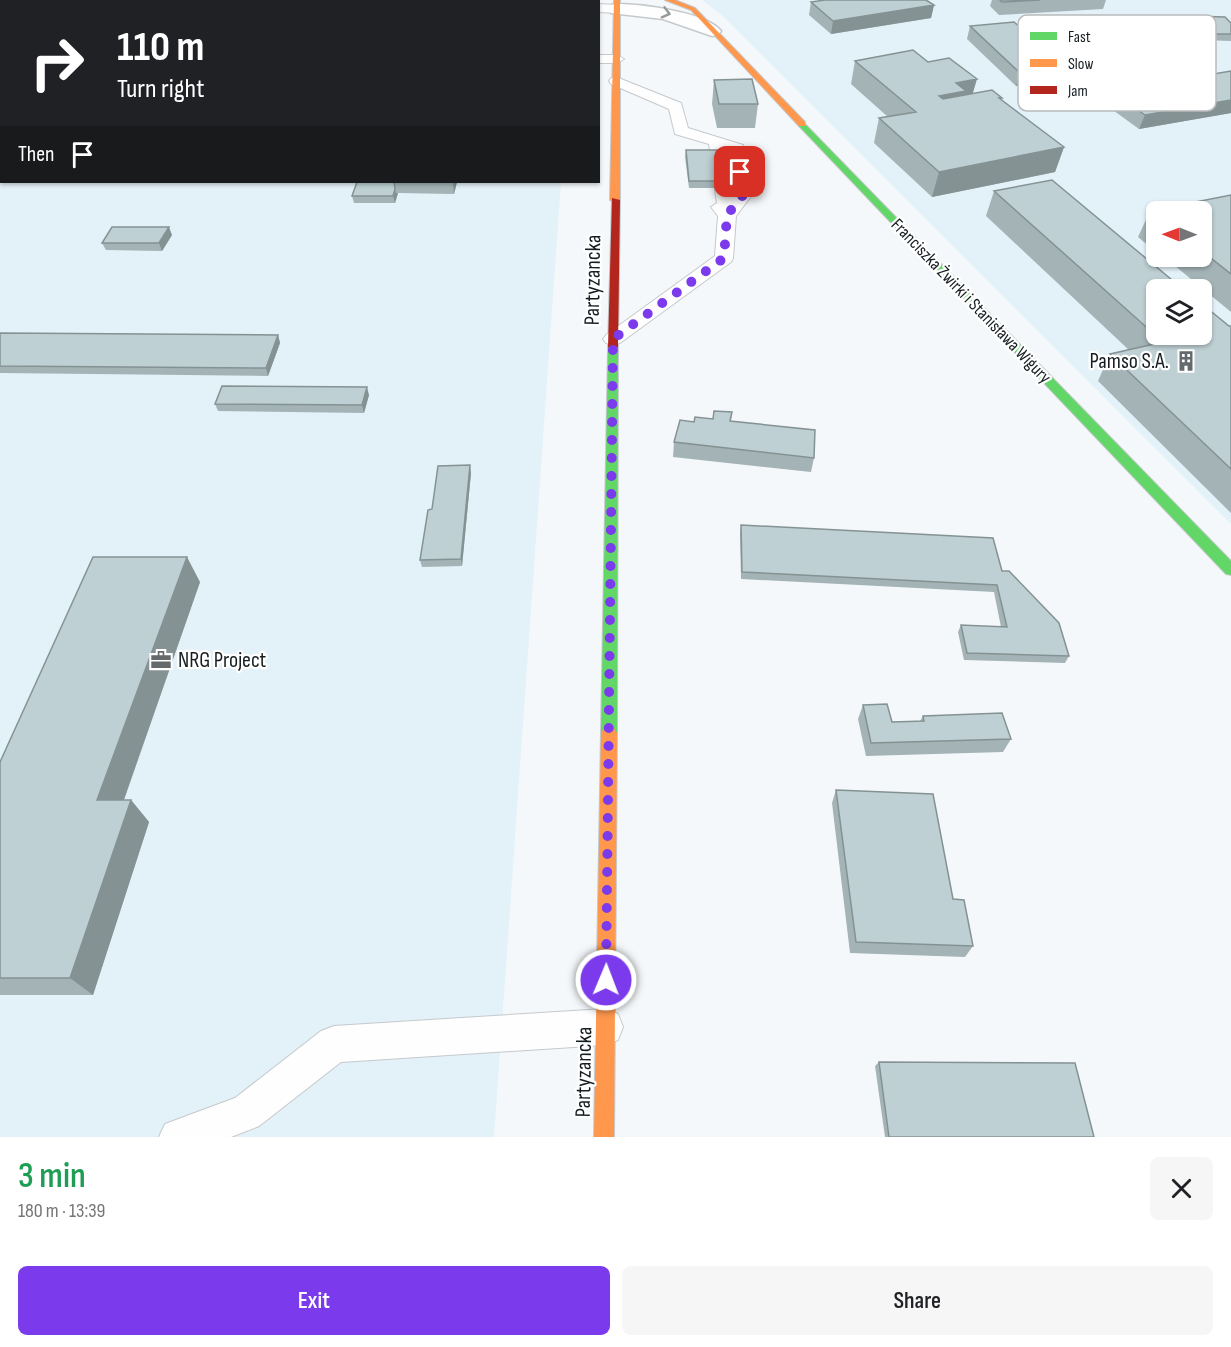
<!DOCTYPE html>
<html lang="en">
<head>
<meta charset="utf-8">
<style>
  :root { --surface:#fff; --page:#f6f6f6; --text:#202124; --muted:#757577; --accent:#7c3aed }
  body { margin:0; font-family:"Sofia Sans Condensed",sans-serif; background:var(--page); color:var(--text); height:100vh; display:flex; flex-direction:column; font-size:22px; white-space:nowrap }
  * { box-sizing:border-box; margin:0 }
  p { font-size:20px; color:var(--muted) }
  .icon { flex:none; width:33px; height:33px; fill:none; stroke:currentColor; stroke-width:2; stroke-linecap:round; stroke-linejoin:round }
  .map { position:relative; height:1137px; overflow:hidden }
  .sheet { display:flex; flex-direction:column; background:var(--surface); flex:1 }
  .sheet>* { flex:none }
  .hud { position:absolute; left:0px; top:0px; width:600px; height:183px; box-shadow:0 2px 4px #0004; background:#202124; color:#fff; overflow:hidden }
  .needle { width:39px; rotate:271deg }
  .tools { position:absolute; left:1146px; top:201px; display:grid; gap:12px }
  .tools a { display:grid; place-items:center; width:66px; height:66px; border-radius:9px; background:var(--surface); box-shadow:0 2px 4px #0004; font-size:30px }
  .pin { position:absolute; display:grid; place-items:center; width:51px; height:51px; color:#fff; margin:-26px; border-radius:12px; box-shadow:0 3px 9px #0006 }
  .me { position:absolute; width:66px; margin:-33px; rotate:1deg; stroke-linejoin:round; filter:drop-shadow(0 0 4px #0008) }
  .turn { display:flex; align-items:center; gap:21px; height:126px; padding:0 18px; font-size:27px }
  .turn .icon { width:78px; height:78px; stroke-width:2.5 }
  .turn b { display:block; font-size:42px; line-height:51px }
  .then { display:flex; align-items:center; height:57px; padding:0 18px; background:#0003; gap:12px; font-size:22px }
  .round { display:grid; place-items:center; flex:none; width:63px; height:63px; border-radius:9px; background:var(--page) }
  .overview { display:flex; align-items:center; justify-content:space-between; height:102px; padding:0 18px }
  h1 { font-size:36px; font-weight:600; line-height:45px; color:#1e9e55 }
  .button { display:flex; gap:12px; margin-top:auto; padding:12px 18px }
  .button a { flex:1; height:69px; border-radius:9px; background:var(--accent); color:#fff; font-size:24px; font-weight:600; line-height:69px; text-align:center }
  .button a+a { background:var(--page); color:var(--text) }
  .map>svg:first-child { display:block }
</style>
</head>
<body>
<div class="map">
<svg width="1231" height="1137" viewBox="0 0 1231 1137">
  <rect width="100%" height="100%" fill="#f5f8fa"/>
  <!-- built -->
  <path fill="#e3f1f8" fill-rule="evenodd" d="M 0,0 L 574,0 L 2,2 L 2,182 L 561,182 L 494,1137 L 0,1137 Z
    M 702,0 L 1231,0 L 1231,524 L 724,17 ZM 1156,212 L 1202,212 L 1202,256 L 1156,256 ZM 1156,290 L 1202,290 L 1202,334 L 1156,334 Z"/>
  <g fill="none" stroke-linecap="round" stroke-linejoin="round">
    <!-- lane casing -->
    <g stroke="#c5c9cc" stroke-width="2">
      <path id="lane" d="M 530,0 L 550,0 L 551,2 L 532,2 Z
        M 598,4 L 617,5 L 624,9 L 617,13 L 598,12 Z
        M 598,55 L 617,55 L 624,59 L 617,63 L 598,63 Z
        M 616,77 L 681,103 L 688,128 L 743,145 L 752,195 L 736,216 L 733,258 L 731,262 L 620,343 L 613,345 L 606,343 L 603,339 L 606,335 L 715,256 L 718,216 L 711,207 L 717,203 L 709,144 L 675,134 L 669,109 L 611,84 L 609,81 L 611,78 ZM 726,150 L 729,151 L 733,196 Z
        M 605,1009 L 618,1014 L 623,1027 L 618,1040 L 605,1045 L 341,1062 L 259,1126 L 231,1137 L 159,1137 L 165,1124 L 235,1098 L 321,1031 L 334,1026 Z"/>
    </g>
    <!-- street casing -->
    <g stroke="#c5c9cc" stroke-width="3">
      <path id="street" d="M 617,4 C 640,4 707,12 721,31 L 718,35 L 712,36 L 663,19 L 611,13 L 608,9 L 611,5 Z"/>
    </g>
    <!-- fast casing -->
    <g stroke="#c5c9cc" stroke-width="2">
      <path id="fast" d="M 802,121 L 1231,561 L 1231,575 L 1226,574 L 799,126 L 799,122 Z
        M 613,344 L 618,347 L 617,733 L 614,738 L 609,740 L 604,738 L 601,733 L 608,347 Z"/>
    </g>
    <!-- slow casing -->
    <g stroke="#c5c9cc" stroke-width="2">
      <path id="slow" d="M 614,0 L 620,0 L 620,200 L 615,203 L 610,200 Z
        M 665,0 L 675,0 L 695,8 L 805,122 L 805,126 L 799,126 L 691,10 Z
        M 609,726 L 614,728 L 617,733 L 614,1137 L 594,1137 L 601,733 L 604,728 Z"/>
    </g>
    <!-- jam casing -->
    <g stroke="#c5c9cc" stroke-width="2">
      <path id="jam" d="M 612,198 L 620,200 L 618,347 L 613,350 L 608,347 Z"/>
    </g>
    <!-- lane -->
    <use href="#lane" fill="#fefefe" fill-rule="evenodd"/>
    <!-- street -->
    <use href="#street" fill="#fefefe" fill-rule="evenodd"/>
    <!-- fast -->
    <use href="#fast" fill="#63d668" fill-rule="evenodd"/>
    <!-- slow -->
    <use href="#slow" fill="#ff974d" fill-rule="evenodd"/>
    <!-- jam -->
    <use href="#jam" fill="#b3261e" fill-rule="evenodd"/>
  </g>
  <!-- wall -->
  <path fill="#a3b3b6" d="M 0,0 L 344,0 L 344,2 L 2,2 L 2,105 L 0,105 Z
    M 992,0 L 1106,0 L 1103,9 L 999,15 L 990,6 Z
    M 811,2 L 934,5 L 931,18 L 831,34 L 809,15 Z
    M 1190,16 L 1231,23 L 1231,41 L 1201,40 L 1187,22 Z
    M 970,26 L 1042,47 L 1041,51 L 1061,69 L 1056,82 L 1016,86 L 967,39 Z
    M 1067,50 L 1116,53 L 1111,67 L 1109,67 L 1133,88 L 1231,71 L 1231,113 L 1139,129 L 1106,105 L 1062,63 Z
    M 855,61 L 928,62 L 973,94 L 1001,100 L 1064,147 L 1055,172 L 932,197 L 874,143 L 879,118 L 888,117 L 851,84 Z
    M 714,80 L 758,104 L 755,128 L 717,128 L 712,104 Z
    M 686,150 L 761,181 L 760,188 L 689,188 L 685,157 Z
    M 357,182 L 457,182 L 454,194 L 398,193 L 395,203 L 354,203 L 352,196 Z
    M 994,191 L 1229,326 L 1231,326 L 1231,513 L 1098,381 L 1110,354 L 1129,350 L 986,216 Z
    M 1231,195 L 1231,312 L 1163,256 L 1202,256 L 1202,212 L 1156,212 L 1156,252 L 1138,237 L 1150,211 Z
    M 172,235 L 162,251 L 106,250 L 102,243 Z
    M 0,333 L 278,335 L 280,343 L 268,376 L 0,373 Z
    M 369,395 L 364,413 L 218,411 L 215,404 Z
    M 732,412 L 731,421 L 814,458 L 811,472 L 673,457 L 674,442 L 694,422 L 713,419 Z
    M 471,473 L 462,566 L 422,567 L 420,560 L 432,509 Z
    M 741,525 L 1002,571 L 1069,656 L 1065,663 L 964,660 L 958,632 L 961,625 L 1001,627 L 994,592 L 741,579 L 740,533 Z
    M 200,582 L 124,800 L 131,800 L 149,822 L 93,995 L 0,995 L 0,762 Z
    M 863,705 L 892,722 L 920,721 L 923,716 L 1011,739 L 1003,752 L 866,756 L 858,719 Z
    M 836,790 L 953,899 L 973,946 L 965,957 L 850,953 L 832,803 Z
    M 879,1062 L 1094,1137 L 885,1137 L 875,1066 Z"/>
  <!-- shaded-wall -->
  <path fill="#859294" d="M 934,5 L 931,18 L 831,34 L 833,21 Z
    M 1061,69 L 1056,82 L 1016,86 L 1020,73 Z
    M 977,79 L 970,103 L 959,115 L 939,96 L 956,83 Z
    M 1231,100 L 1231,113 L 1139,129 L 1145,115 Z
    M 1064,147 L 1055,172 L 932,197 L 939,172 Z
    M 453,182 L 457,182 L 454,194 Z
    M 395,189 L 396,193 L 398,193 L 395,203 L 393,196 Z
    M 169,227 L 172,235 L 162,251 L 159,243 Z
    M 278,335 L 280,343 L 268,376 L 266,368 Z
    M 367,387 L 369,395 L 364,413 L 362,405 Z
    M 470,465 L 471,473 L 462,566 L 461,559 Z
    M 187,557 L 200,582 L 116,822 L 97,800 Z
    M 131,800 L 149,822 L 93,995 L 70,978 Z"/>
  <!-- building -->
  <path fill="#bed0d4" stroke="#859294" stroke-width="1.5" d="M 0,0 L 341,0 L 340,2 L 2,2 L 2,81 L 0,81 Z
    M 825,0 L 926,0 L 934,5 L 833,21 L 811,2 Z
    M 1000,0 L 1040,0 L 1002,2 Z
    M 1190,16 L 1225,17 L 1231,23 L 1231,34 L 1204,34 Z
    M 1014,22 L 1042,47 L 1036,47 L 1061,69 L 1020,73 L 970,26 Z
    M 1109,47 L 1116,53 L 1096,55 L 1133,88 L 1231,71 L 1231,100 L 1145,115 L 1111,91 L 1067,50 Z
    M 913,50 L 928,62 L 949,58 L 977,79 L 956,83 L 966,91 L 939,96 L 943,99 L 992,90 L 1002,98 L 999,98 L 1064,147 L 939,172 L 879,118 L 916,112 L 855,61 Z
    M 752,79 L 758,104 L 719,104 L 714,80 Z
    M 0,142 L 2,142 L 2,171 L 0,171 Z
    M 686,150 L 755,150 L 761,181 L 689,181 Z
    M 1052,180 L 1184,290 L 1156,290 L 1156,334 L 1202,334 L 1202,304 L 1229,326 L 1231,326 L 1231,469 L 1110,354 L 1163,342 L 994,191 Z
    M 357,182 L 394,182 L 395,189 L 393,196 L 352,196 Z
    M 1231,195 L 1231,274 L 1202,251 L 1202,212 L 1156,212 L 1156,216 L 1150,211 Z
    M 112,227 L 169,227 L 159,243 L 102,243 Z
    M 0,333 L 278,335 L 266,368 L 0,366 Z
    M 222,386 L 367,387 L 362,405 L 215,404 Z
    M 714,411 L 732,412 L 730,421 L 815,430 L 814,458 L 674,442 L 680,420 L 694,422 L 695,417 L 713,419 Z
    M 470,465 L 461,559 L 420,560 L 428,510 L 432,509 L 438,466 Z
    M 741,525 L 993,538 L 1002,571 L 1009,571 L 1059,623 L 1069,656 L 967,653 L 961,625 L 1007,627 L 997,585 L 742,572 Z
    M 93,557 L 187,557 L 97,800 L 131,800 L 70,978 L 0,978 L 0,762 Z
    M 887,704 L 892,722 L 924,721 L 923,716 L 1002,713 L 1011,739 L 871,743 L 863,705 Z
    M 836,790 L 933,794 L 953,899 L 964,900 L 973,946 L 856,942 Z
    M 879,1062 L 1075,1063 L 1094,1137 L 889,1137 Z"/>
  <!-- one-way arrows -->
  <defs><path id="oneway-chevron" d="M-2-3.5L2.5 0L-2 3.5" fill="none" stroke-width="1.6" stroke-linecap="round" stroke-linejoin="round" transform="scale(1.5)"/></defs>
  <use stroke="#96999a" href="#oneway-chevron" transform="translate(666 13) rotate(15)"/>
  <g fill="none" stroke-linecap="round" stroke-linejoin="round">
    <!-- route -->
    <path stroke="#7c3aed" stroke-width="10" stroke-dasharray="0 18" d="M 606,980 L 613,339 L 724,258 L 727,215 L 743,195 L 740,172"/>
  </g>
  <!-- icons -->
  <defs>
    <g id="building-bare" transform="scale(1.62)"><path d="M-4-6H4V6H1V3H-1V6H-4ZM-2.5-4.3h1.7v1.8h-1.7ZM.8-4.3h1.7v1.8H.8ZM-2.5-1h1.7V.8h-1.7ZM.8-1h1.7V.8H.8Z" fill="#646a6c" stroke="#fff" stroke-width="2.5" paint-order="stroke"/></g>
    <g id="office-bare" transform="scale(1.62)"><path d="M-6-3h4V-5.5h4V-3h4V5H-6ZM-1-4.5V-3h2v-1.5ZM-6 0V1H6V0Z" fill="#646a6c" stroke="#fff" stroke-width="2.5" paint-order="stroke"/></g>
  </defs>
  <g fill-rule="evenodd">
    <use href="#building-bare" x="1186" y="361"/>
    <use href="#office-bare" x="161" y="660"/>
  </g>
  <g text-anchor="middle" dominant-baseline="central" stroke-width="4.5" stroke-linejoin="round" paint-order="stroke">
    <!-- far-street labels -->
    <g font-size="18" fill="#161d20" stroke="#fff">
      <text transform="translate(971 301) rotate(46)">Franciszka Żwirki i Stanisława Wigury</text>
    </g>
    <!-- street labels -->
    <g font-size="22" fill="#161d20" stroke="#fff">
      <text transform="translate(593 280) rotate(-89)">Partyzancka</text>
      <text transform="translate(584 1072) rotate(-89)">Partyzancka</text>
    </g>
    <!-- poi labels -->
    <g font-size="22" fill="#161d20" stroke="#fff" text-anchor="end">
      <text x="1169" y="361">Pamso S.A.</text>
      <text x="178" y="660" text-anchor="start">NRG Project</text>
    </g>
  </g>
  <!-- legend -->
  <rect x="1018" y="15" width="198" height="96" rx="9" fill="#fff" stroke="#b9bbbc" stroke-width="1.5"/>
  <rect x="1030" y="32" width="27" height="8" fill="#63d668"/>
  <rect x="1030" y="59" width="27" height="8" fill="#ff974d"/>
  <rect x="1030" y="86" width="27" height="8" fill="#b3261e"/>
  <g font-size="16" fill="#161d20">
    <text x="1068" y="42">Fast</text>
    <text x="1068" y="69">Slow</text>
    <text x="1068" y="96">Jam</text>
  </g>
</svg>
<div class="tools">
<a><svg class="needle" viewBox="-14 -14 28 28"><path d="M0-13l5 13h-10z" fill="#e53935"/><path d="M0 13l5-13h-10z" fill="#757577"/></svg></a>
<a><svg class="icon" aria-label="layers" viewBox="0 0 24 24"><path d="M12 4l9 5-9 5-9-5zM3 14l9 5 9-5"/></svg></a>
</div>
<div class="pin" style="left:740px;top:172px;background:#d93025"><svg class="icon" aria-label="arrive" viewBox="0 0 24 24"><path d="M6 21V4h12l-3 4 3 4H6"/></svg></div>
<svg class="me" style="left:606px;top:980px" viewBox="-20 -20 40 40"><circle r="17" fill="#7c3aed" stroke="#fff" stroke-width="3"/><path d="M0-11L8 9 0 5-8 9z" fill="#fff"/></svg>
<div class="hud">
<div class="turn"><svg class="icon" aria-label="right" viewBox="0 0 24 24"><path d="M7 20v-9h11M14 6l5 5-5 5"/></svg><div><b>110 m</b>Turn right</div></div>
<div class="then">Then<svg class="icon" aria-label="arrive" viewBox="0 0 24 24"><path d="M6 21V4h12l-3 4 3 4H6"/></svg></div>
</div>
</div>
<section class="sheet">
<div class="overview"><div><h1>3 min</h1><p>180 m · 13:39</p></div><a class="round"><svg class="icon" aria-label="close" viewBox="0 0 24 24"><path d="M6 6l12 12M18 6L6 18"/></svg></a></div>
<div class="button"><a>Exit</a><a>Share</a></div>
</section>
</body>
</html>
